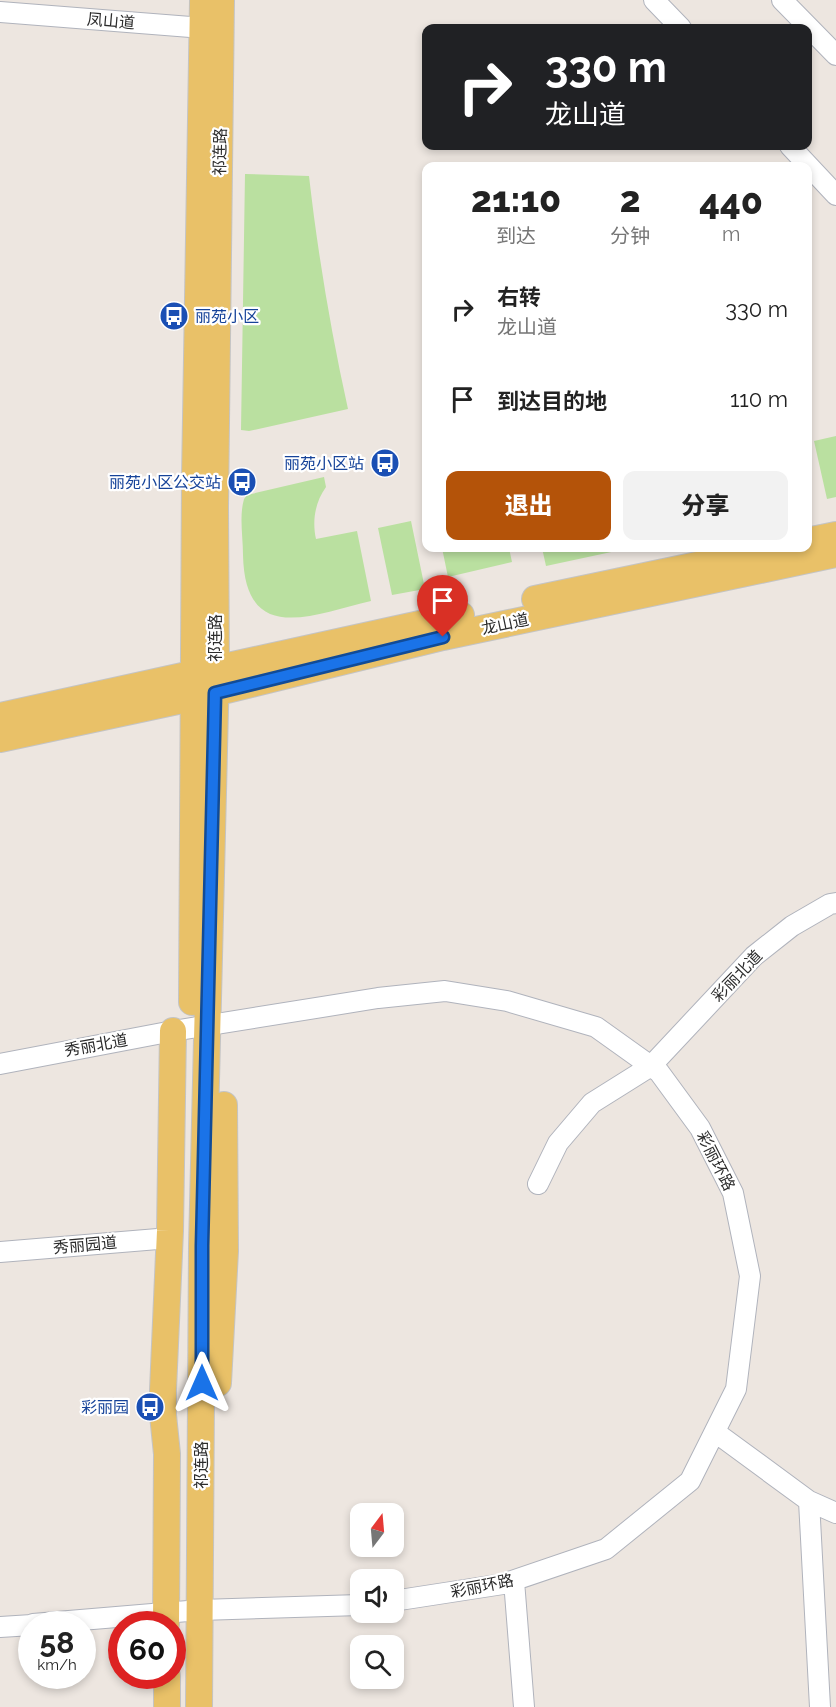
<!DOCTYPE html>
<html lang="zh">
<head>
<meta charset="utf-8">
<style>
  :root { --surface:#fff; --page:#f2f2f2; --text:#222; --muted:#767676; --accent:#b45309 }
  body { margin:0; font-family:Raleway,"Noto Sans SC",sans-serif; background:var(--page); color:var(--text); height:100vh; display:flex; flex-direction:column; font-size:22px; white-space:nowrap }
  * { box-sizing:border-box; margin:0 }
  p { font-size:20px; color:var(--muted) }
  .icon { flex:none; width:33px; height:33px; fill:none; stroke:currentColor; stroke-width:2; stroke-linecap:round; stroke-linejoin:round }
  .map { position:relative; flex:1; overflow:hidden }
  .details { position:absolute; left:422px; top:162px; width:390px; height:390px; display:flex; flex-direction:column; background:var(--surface); border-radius:12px; box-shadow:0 3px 9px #0003 }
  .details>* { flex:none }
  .hud { position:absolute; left:422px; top:24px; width:390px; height:126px; border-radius:12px; box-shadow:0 3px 9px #0003; background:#202124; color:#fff; overflow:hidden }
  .needle { width:39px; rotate:16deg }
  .controls { position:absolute; left:350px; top:1503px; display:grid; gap:12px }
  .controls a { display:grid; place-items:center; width:54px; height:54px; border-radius:12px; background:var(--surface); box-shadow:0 3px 9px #0003; font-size:30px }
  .speed { position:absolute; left:18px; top:1611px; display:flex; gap:12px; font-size:30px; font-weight:700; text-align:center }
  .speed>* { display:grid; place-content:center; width:78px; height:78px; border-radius:50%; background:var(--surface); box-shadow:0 3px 9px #0003; line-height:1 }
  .speed small { font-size:15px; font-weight:400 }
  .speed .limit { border:9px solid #d22; background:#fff; color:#111 }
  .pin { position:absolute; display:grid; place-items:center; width:51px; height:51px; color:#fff; margin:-62px -26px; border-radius:50% 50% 50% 0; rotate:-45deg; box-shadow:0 0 6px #0007 }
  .pin .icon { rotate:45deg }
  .me { position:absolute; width:66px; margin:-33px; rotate:0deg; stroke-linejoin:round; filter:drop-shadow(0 0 4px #0008) }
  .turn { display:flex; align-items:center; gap:21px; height:126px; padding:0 24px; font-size:27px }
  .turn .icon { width:78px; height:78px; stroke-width:2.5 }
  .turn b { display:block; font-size:42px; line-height:51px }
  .eta { display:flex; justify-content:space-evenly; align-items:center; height:102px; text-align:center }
  .eta b { font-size:36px; font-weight:800; line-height:42px }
  .button { display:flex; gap:12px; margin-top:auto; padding:12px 24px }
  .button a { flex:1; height:69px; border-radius:12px; background:var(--accent); color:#fff; font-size:24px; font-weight:800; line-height:69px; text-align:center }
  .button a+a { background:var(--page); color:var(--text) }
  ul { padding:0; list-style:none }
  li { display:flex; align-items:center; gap:18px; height:90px; padding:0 24px }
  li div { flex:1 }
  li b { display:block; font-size:22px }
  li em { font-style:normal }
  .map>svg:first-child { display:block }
</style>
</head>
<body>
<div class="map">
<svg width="836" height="1707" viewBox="0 0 836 1707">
  <rect width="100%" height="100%" fill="#ede6e0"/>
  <!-- green -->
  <path fill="#bae0a0" d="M 245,174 L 309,176 C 318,255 331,332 348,409 L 249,431 L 241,430 Z
    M 836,436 L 836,497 L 827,499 L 814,441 Z
    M 324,477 L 326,487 C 315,502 312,521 316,539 L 357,531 L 371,601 C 312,615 245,646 243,555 C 243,537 239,516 244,499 L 247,495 Z
    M 411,521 L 425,589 L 392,595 L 378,528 Z
    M 442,548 L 509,548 L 512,562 L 448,577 Z
    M 542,548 L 630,548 L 546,566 Z"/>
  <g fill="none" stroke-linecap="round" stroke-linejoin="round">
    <!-- minor casing -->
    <g stroke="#b0b3bc" stroke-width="22">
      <path id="minor" d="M 654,0 L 681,28
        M 782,0 L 836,55
        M 0,12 L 216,29
        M 790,146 L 836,195
        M 0,1064 L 173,1031 L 378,998 L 445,991 L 507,1001 L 596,1027 L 659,1072 L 700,1128 L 733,1193 L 750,1276 L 736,1389 L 690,1481 L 606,1549 L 503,1584 L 393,1601
        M 538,1184 L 558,1143 L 592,1103 L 651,1066 L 754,956 L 792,926 L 830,904 L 836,903
        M 0,1252 L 170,1238
        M 715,1432 L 809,1501 L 836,1513
        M 809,1501 L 820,1707
        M 514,1581 L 524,1707
        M 33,1624 L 200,1610 L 360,1605
        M 0,1627 L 32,1625"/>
    </g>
    <!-- major casing -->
    <g stroke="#c4c4c4" stroke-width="28">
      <path id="major" d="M 807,541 L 836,535
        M 535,599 L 778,548
        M 0,716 L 461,615
        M 0,739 L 215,693 L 443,637 L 836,554
        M 192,1002 L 195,478 L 203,0
        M 218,1383 L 225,1251 L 224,1105
        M 166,1624 L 167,1454 L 163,1415 L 163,1390 L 170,1231 L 173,1031
        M 167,1676 L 167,1707
        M 199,1707 L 202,1246 L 216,668 L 215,507 L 221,0"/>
    </g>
    <!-- minor -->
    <use href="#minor" stroke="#fff" stroke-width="20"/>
    <!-- major -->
    <use href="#major" stroke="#e9c168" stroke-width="26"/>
  </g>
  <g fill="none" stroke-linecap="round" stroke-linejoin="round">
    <!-- route casing -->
    <g stroke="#114b97" stroke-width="15">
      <path id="route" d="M 202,1383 L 202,1246 L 215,693 L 443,637"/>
    </g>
    <!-- route -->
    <use href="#route" stroke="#1a73e8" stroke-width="10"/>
  </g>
  <!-- icons -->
  <defs>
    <g id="bus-disc" transform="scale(1.5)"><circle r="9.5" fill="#1a4fb4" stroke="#fff"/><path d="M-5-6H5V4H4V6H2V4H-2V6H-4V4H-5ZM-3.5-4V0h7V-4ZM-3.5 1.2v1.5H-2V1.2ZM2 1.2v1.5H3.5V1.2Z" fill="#fff"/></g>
  </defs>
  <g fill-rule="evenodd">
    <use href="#bus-disc" x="174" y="316"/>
    <use href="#bus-disc" x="385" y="463"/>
    <use href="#bus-disc" x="242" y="482"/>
    <use href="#bus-disc" x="150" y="1407"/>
  </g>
  <g text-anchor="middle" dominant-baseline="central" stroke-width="4.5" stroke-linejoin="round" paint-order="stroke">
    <!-- street labels -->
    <g font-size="16" fill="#2c2c2c" stroke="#fff">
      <text transform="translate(111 21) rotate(5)">凤山道</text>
      <text transform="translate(220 152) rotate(-89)">祁连路</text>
      <text transform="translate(505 624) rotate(-12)">龙山道</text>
      <text transform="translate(215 638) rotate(-90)">祁连路</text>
      <text transform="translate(737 976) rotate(-46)">彩丽北道</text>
      <text transform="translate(96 1045) rotate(-10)">秀丽北道</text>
      <text transform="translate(716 1161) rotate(63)">彩丽环路</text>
      <text transform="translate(85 1245) rotate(-5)">秀丽园道</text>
      <text transform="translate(201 1465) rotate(-90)">祁连路</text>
      <text transform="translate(482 1586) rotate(-11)">彩丽环路</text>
    </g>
    <!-- transit labels -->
    <g font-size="16" fill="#164399" stroke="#fff" text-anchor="end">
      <text x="195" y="316" text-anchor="start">丽苑小区</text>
      <text x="364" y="463">丽苑小区站</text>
      <text x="221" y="482">丽苑小区公交站</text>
      <text x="129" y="1407">彩丽园</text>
    </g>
  </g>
</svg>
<div class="controls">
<a><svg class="needle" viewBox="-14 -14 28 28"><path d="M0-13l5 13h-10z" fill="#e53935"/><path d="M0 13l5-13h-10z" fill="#767676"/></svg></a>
<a><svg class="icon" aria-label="sound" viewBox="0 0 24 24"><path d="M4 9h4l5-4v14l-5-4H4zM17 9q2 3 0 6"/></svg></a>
<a><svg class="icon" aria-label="search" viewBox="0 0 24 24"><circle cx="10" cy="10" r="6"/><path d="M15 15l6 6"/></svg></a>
</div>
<div class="speed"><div>58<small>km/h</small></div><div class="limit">60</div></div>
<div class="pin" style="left:443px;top:637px;background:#d93025"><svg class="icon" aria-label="arrive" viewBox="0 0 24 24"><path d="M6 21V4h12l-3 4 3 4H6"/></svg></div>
<svg class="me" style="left:202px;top:1383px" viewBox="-20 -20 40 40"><path d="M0-17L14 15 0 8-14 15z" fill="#1a73e8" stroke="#fff" stroke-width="4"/></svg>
<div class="hud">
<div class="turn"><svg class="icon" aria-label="right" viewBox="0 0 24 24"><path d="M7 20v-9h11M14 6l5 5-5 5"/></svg><div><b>330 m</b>龙山道</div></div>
</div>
<section class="details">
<div class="eta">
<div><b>21:10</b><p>到达</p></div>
<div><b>2</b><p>分钟</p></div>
<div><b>440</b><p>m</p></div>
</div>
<ul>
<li><svg class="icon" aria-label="right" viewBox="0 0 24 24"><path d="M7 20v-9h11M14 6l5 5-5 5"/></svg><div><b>右转</b><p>龙山道</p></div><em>330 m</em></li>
<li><svg class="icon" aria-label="arrive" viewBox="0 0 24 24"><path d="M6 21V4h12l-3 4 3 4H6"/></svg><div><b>到达目的地</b></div><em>110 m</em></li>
</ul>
<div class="button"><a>退出</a><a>分享</a></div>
</section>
</div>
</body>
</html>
